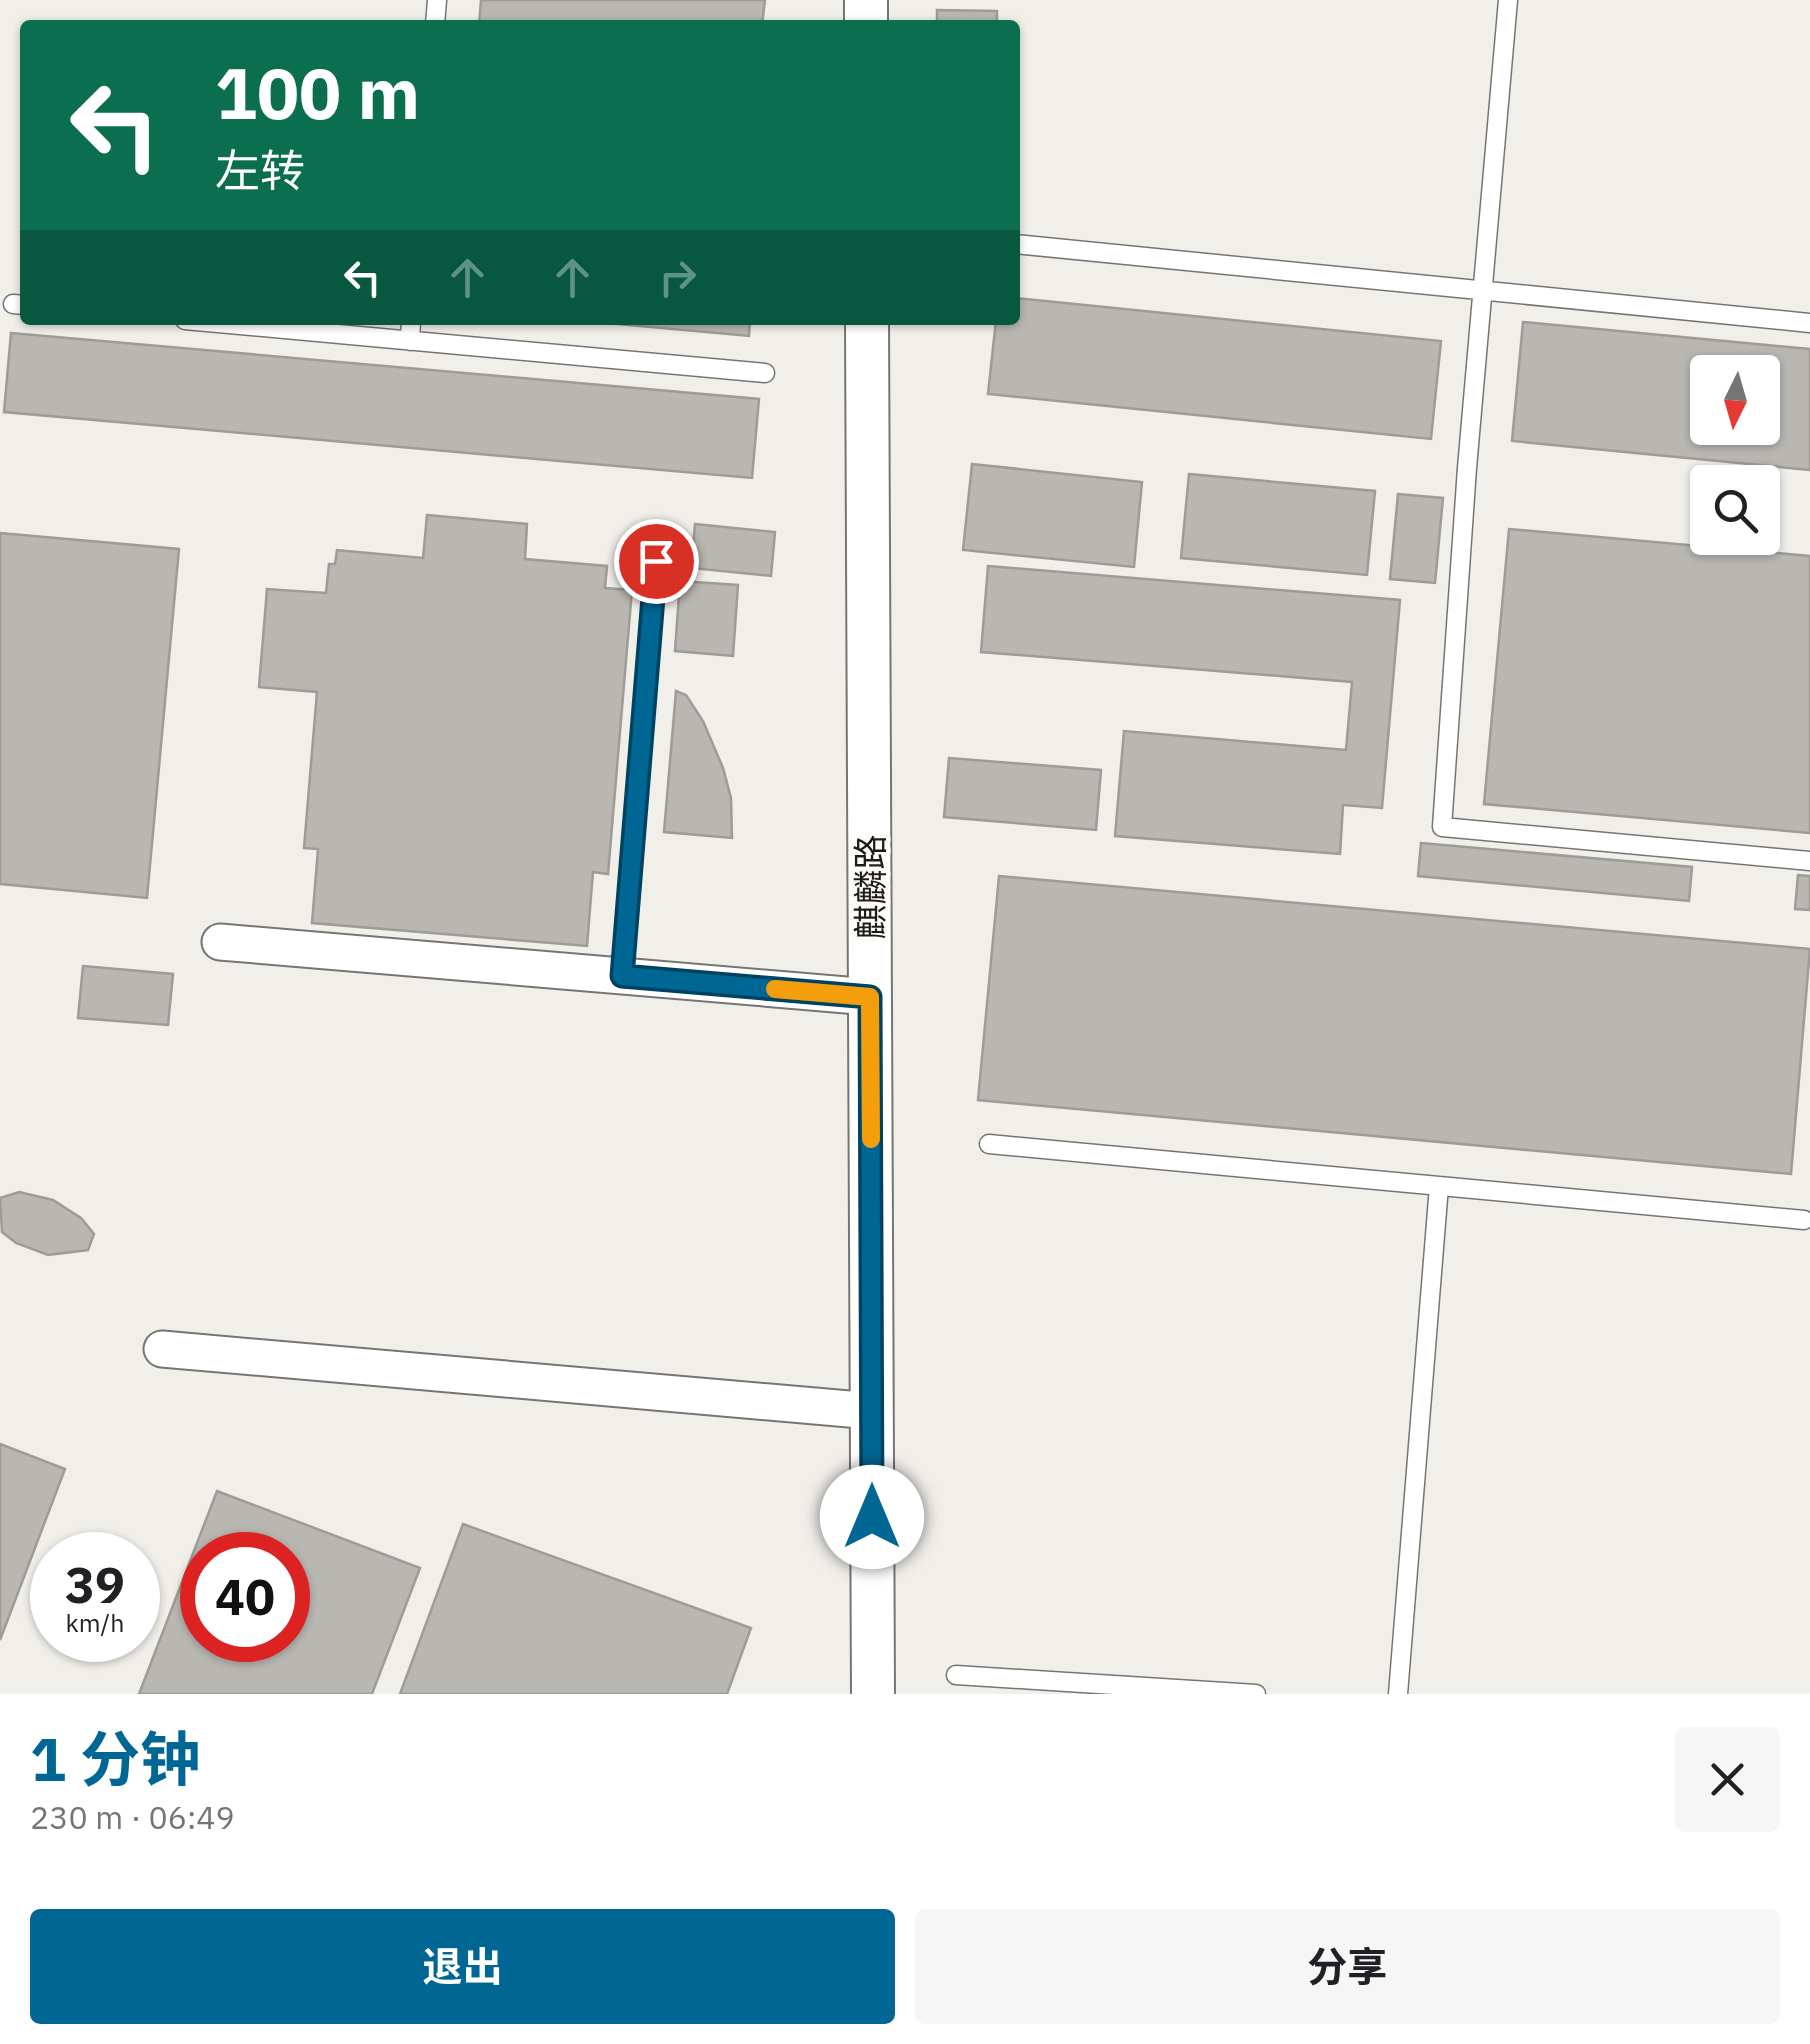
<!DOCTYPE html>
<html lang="zh">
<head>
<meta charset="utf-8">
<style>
  :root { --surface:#fff; --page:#f6f6f6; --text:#202124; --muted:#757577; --accent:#006795 }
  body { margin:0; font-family:"IBM Plex Sans","Noto Sans SC",sans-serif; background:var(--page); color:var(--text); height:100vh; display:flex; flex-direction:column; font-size:38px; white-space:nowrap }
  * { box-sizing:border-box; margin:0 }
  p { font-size:32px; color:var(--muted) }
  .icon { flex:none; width:55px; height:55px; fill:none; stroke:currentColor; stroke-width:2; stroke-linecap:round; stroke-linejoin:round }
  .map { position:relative; height:1694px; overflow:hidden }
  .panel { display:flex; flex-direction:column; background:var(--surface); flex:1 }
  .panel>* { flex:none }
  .top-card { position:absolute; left:20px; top:20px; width:1000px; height:305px; border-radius:10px; box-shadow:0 2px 8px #0004; background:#0b6e4f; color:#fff; overflow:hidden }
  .needle { width:65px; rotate:185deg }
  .controls { position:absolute; left:1690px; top:355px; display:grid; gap:20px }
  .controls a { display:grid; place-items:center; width:90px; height:90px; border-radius:10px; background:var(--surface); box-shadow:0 2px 8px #0004; font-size:50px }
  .speed { position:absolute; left:30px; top:1532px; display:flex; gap:20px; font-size:50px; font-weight:700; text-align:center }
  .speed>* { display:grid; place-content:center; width:130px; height:130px; border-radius:50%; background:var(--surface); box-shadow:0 2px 8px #0004; line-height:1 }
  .speed small { font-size:25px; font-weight:400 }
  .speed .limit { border:15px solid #d22; background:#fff; color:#111 }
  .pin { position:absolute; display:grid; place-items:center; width:85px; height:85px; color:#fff; margin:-42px; border:5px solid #fff; border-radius:50%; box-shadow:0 2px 10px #0007 }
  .me { position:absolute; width:110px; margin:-55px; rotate:0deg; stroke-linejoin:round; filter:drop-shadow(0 0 8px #0008) }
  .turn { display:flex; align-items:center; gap:35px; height:210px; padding:0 30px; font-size:45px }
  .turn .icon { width:130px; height:130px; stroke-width:2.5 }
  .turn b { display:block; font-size:70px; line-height:85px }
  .lanes { display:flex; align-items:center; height:95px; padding:0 30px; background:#0003; justify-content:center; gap:50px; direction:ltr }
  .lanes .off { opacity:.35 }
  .round { display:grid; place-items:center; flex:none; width:105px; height:105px; border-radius:10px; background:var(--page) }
  .headline { display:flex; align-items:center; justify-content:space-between; height:170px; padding:0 30px }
  h1 { font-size:60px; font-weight:700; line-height:75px; color:var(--accent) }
  .button { display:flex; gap:20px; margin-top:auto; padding:20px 30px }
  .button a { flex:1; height:115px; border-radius:10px; background:var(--accent); color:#fff; font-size:40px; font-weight:700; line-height:115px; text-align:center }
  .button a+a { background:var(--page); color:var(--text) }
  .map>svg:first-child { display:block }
</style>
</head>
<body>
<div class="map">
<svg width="1810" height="1694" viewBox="0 0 1810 1694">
  <rect width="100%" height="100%" fill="#f1efea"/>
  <!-- building -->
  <path fill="#b9b7b2" stroke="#9e9c98" stroke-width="2.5" fill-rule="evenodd" d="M 481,0 L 765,0 L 762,25 L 479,25 Z
    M 937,10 L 997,11 L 997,25 L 937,25 Z
    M 1015,298 L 1441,341 L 1431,439 L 988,394 L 996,320 L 1015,320 Z
    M 573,320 L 750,320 L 749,336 Z
    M 1523,322 L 1810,349 L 1810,470 L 1512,441 ZM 1708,372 L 1762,372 L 1762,428 L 1708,428 Z
    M 11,333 L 759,399 L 752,478 L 4,412 Z
    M 972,464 L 1142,482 L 1134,567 L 963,550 Z
    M 1189,474 L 1375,491 L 1367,575 L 1181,558 Z
    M 1398,494 L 1443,498 L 1435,583 L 1390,579 Z
    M 427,515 L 527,524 L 525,559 L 607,566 L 605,588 L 632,590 L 608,874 L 593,872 L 587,946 L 312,923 L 318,849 L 304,848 L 317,692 L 259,687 L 267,589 L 326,593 L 329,564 L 335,564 L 337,550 L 423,558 Z
    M 695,524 L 775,532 L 771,576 L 691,568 Z
    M 1509,529 L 1810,556 L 1810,833 L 1484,804 Z
    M 0,533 L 179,549 L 147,898 L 0,884 Z
    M 988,566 L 1400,600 L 1382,808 L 1343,805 L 1340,854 L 1115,836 L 1124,731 L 1346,750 L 1352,682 L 981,652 Z
    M 680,581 L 738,585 L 733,656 L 675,651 Z
    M 676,691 L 686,695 L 703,721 L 723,768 L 731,798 L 732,838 L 664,832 Z
    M 949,758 L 1101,770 L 1096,830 L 944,817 Z
    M 1421,843 L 1692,867 L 1689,901 L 1418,876 Z
    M 1798,875 L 1810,876 L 1810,910 L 1795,909 Z
    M 999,876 L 1810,949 L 1791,1174 L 978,1100 Z
    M 83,966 L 173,974 L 168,1025 L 78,1018 Z
    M 19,1192 L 53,1200 L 81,1218 L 94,1234 L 88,1250 L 48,1255 L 16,1243 L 2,1232 L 0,1198 Z
    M 0,1444 L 65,1469 L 0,1640 Z
    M 217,1491 L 420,1568 L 372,1694 L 139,1694 ZM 202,1555 L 288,1555 L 288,1640 L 202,1640 Z
    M 463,1524 L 751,1628 L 727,1694 L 400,1694 Z"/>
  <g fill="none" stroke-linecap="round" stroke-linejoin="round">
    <!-- service casing -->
    <g stroke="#777571" stroke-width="21">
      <path id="service" d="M 1508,0 L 1467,468 L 1442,827 L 1810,861
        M 435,25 L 437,0
        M 1015,244 L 1810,323
        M 13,304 L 25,305
        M 185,320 L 765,373
        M 410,341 L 411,320
        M 622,976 L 656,561
        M 989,1144 L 1804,1220
        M 956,1675 L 1256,1694
        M 1398,1694 L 1439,1186"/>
    </g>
    <!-- minor casing -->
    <g stroke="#777571" stroke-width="39">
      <path id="minor" d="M 220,942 L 870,997
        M 162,1349 L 872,1411"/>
    </g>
    <!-- tertiary casing -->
    <g stroke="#777571" stroke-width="46">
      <path id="tertiary" d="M 866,0 L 866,25
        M 867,320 L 873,1694"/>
    </g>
    <!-- service -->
    <use href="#service" stroke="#fff" stroke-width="18"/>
    <!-- minor -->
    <use href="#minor" stroke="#fff" stroke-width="35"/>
    <!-- tertiary -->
    <use href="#tertiary" stroke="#fff" stroke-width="42"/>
  </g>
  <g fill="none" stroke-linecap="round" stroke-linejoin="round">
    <!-- route casing -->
    <g stroke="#004361" stroke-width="25">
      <path id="route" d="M 656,561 L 622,976 L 870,997 L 872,1517"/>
    </g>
    <!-- route -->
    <use href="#route" stroke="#006795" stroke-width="18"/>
    <!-- slow -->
    <path stroke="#f59e0b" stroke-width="18" d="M 775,989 L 870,997 L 871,1139"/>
  </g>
  <g text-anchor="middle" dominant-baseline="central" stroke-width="9" stroke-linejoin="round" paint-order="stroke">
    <!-- street labels -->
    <g font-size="35" fill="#1d1c1a" stroke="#fefcf7">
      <text transform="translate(870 887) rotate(-90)">麒麟路</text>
    </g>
  </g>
</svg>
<div class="controls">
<a><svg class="needle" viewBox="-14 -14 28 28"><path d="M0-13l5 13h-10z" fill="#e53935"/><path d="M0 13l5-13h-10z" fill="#757577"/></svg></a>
<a><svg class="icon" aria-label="search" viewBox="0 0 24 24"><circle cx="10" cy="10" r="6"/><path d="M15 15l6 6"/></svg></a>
</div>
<div class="speed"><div>39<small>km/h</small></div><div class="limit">40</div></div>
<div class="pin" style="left:656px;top:561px;background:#d93025"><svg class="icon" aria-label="arrive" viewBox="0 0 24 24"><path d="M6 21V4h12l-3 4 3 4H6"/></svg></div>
<svg class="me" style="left:872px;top:1517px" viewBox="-20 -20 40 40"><circle r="19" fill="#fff"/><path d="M0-13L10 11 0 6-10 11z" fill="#006795"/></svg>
<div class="top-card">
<div class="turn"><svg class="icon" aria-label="left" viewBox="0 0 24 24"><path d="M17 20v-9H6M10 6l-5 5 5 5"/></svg><div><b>100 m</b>左转</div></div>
<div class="lanes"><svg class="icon" aria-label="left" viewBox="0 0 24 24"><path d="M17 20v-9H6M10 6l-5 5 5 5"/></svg><svg class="icon off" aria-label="ahead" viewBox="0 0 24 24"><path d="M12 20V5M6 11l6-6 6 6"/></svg><svg class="icon off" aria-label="ahead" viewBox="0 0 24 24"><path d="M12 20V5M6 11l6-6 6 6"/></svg><svg class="icon off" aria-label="right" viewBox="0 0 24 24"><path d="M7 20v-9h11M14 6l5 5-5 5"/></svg></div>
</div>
</div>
<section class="panel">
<div class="headline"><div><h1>1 分钟</h1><p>230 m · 06:49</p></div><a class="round"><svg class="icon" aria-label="close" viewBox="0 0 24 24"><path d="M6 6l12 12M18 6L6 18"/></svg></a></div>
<div class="button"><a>退出</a><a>分享</a></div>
</section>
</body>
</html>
